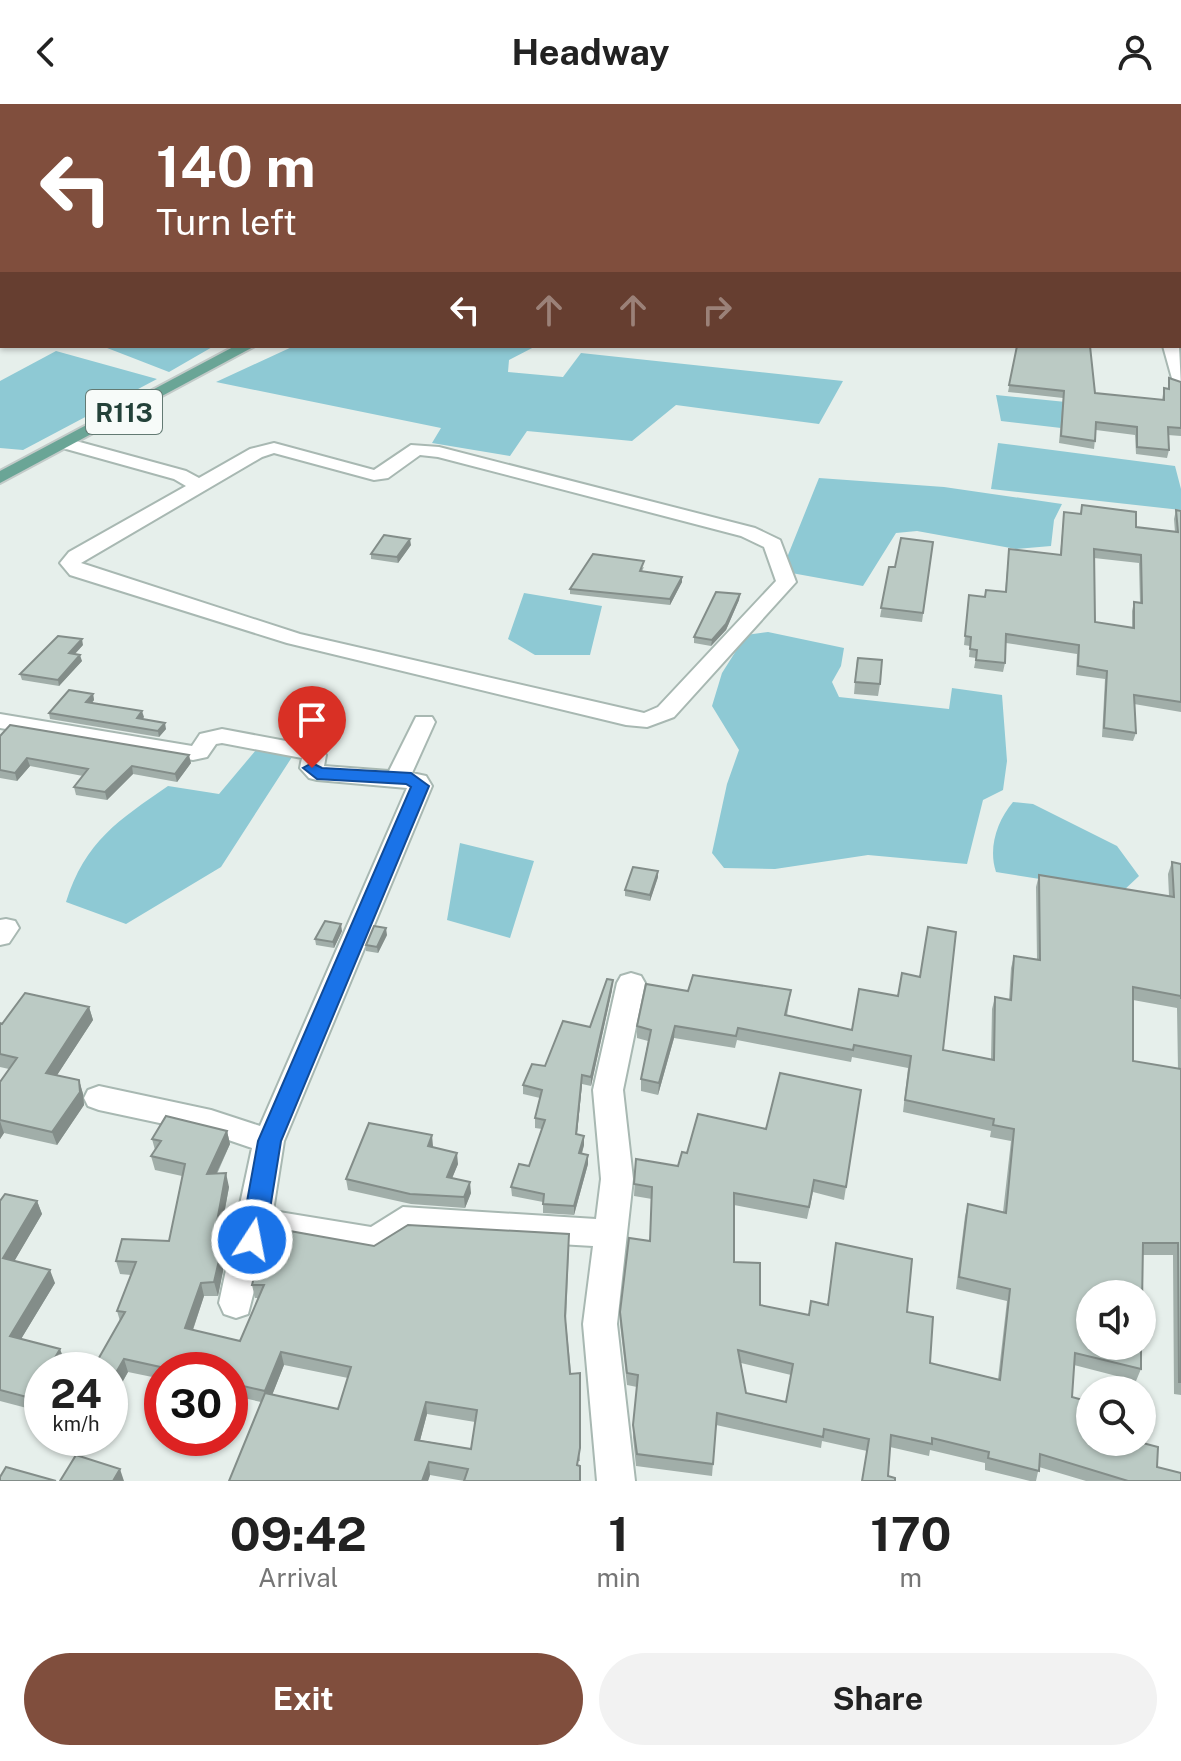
<!DOCTYPE html>
<html lang="en">
<head>
<meta charset="utf-8">
<style>
  :root { --surface:#fff; --page:#f2f2f2; --text:#222; --muted:#767676; --accent:#804e3d }
  body { margin:0; font-family:"Public Sans",sans-serif; background:var(--page); color:var(--text); height:100vh; display:flex; flex-direction:column; font-size:30px; white-space:nowrap }
  * { box-sizing:border-box; margin:0 }
  p { font-size:26px; color:var(--muted) }
  .icon { flex:none; width:44px; height:44px; fill:none; stroke:currentColor; stroke-width:2; stroke-linecap:round; stroke-linejoin:round }
  .map { position:relative; height:1377px; overflow:hidden }
  .drawer { display:flex; flex-direction:column; background:var(--surface); flex:1 }
  .drawer>* { flex:none }
  .hud { position:absolute; left:0px; top:0px; width:1182px; height:244px; box-shadow:0 2px 6px #0004; background:#804e3d; color:#fff; overflow:hidden }
  .tools { position:absolute; left:1076px; top:1176px; display:grid; gap:16px }
  .tools a { display:grid; place-items:center; width:80px; height:80px; border-radius:50%; background:var(--surface); box-shadow:0 2px 6px #0004; font-size:40px }
  .speed { position:absolute; left:24px; top:1248px; display:flex; gap:16px; font-size:40px; font-weight:700; text-align:center }
  .speed>* { display:grid; place-content:center; width:104px; height:104px; border-radius:50%; background:var(--surface); box-shadow:0 2px 6px #0004; line-height:1 }
  .speed small { font-size:20px; font-weight:400 }
  .speed .limit { border:12px solid #d22; background:#fff; color:#111 }
  .pin { position:absolute; display:grid; place-items:center; width:68px; height:68px; color:#fff; margin:-82px -34px; border-radius:50% 50% 50% 0; rotate:-45deg; box-shadow:0 0 8px #0007 }
  .pin .icon { rotate:45deg }
  .me { position:absolute; width:88px; margin:-44px; rotate:11deg; stroke-linejoin:round; filter:drop-shadow(0 0 6px #0008) }
  .turn { display:flex; align-items:center; gap:28px; height:168px; padding:0 24px; font-size:36px }
  .turn .icon { width:104px; height:104px; stroke-width:2.5 }
  .turn b { display:block; font-size:56px; line-height:68px }
  .lanes { display:flex; align-items:center; height:76px; padding:0 24px; background:#0003; justify-content:center; gap:40px; direction:ltr }
  .lanes .off { opacity:.35 }
  .eta { display:flex; justify-content:space-evenly; align-items:center; height:136px; text-align:center }
  .eta b { font-size:48px; font-weight:700; line-height:56px }
  .button { display:flex; gap:16px; margin-top:auto; padding:16px 24px }
  .button a { flex:1; height:92px; border-radius:48px; background:var(--accent); color:#fff; font-size:32px; font-weight:700; line-height:92px; text-align:center }
  .button a+a { background:var(--page); color:var(--text) }
  header { display:flex; justify-content:space-between; align-items:center; height:104px; padding:0 24px; background:var(--surface); font-size:36px; font-weight:700 }
  .map>svg:first-child { display:block }
</style>
</head>
<body>
<header><svg class="icon" aria-label="back" viewBox="0 0 24 24"><path d="M15 5l-7 7 7 7"/></svg>Headway<svg class="icon" aria-label="person" viewBox="0 0 24 24"><circle cx="12" cy="8" r="4"/><path d="M4 21q1-7 8-7t8 7"/></svg></header>
<div class="map">
<svg width="1181" height="1377" viewBox="0 0 1181 1377">
  <rect width="100%" height="100%" fill="#e6efeb"/>
  <!-- water -->
  <path fill="#8ec9d4" d="M 102,242 L 214,242 L 169,268 Z
    M 294,242 L 536,242 L 509,256 L 508,268 L 563,273 L 581,249 L 843,277 L 819,320 L 676,301 L 632,337 L 527,327 L 510,352 L 432,339 L 441,324 L 216,278 Z
    M 56,247 L 157,275 L 23,346 L 0,344 L 0,277 Z
    M 996,291 L 1086,300 L 1087,327 L 1001,317 Z
    M 998,339 L 1175,362 L 1181,385 L 1181,406 L 991,385 Z
    M 819,374 L 944,383 L 1062,400 L 1054,416 L 1051,442 L 1016,445 L 917,427 L 896,429 L 863,482 L 786,468 L 786,456 Z
    M 524,489 L 602,502 L 590,551 L 535,551 L 508,535 Z
    M 768,528 L 844,544 L 841,562 L 832,578 L 839,593 L 949,605 L 952,584 L 1002,591 L 1007,657 L 1003,686 L 983,696 L 967,760 L 868,751 L 775,765 L 724,764 L 712,749 L 727,680 L 739,646 L 712,602 L 722,569 L 746,531 Z
    M 256,646 L 292,653 L 221,763 L 126,820 L 66,798 C 85,737 119,716 168,682 L 219,690 Z
    M 1013,698 L 1033,700 L 1117,742 L 1139,772 L 1122,788 L 996,768 C 988,744 997,717 1013,698 Z
    M 460,739 L 534,757 L 510,834 L 447,816 Z"/>
  <g fill="none" stroke-linecap="round" stroke-linejoin="round">
    <!-- minor casing -->
    <g stroke="#a8b8b2" stroke-width="4">
      <path id="minor" d="M 613,0 L 634,0 L 635,2 L 614,2 Z
        M 751,0 L 774,0 L 775,2 L 752,2 Z
        M 0,73 L 2,73 L 2,81 L 0,81 Z
        M 1163,242 L 1179,242 L 1181,283 L 1173,278 Z
        M 65,334 L 186,367 L 199,374 L 250,345 L 274,339 L 374,366 L 411,341 L 439,343 L 755,424 L 780,436 L 796,478 L 674,613 L 647,623 L 626,621 L 287,539 L 70,471 L 60,459 L 69,448 L 186,382 L 174,375 L 59,343 L 56,339 ZM 274,349 L 374,376 L 388,374 L 420,351 L 438,353 L 741,432 L 764,443 L 776,477 L 658,603 L 644,609 L 300,530 L 81,459 L 262,353 Z
        M 0,610 L 192,642 L 200,630 L 222,625 L 318,643 L 326,651 L 324,662 L 389,667 L 416,613 L 432,613 L 435,618 L 412,669 L 426,672 L 432,682 L 284,1037 L 273,1107 L 371,1123 L 403,1103 L 596,1115 L 601,1075 L 593,986 L 617,879 L 621,872 L 631,869 L 641,872 L 645,879 L 623,986 L 633,1075 L 617,1220 L 635,1377 L 597,1377 L 583,1220 L 593,1142 L 409,1131 L 376,1152 L 268,1133 L 248,1210 L 236,1214 L 224,1210 L 219,1199 L 252,1044 L 211,1030 L 99,1006 L 88,1002 L 84,994 L 88,986 L 99,982 L 211,1006 L 260,1022 L 407,684 L 317,676 L 309,674 L 300,664 L 302,654 L 222,639 L 216,640 L 207,653 L 193,656 L 0,624 Z
        M 6,815 L 15,817 L 19,824 L 9,839 L 0,841 L 0,816 Z"/>
    </g>
    <!-- major casing -->
    <g stroke="#c2cac8" stroke-width="4">
      <path id="major" d="M 235,242 L 255,242 L 0,379 L 0,367 Z"/>
    </g>
    <!-- path -->
    <path stroke="#86b3a5" stroke-width="3" stroke-dasharray="2 3" stroke-linecap="butt" d="M 64,2 L 67,0"/>
    <!-- minor -->
    <use href="#minor" fill="#fff" fill-rule="evenodd"/>
    <!-- major -->
    <use href="#major" fill="#6aa596" fill-rule="evenodd"/>
  </g>
  <!-- wall -->
  <path fill="#a1aea9" fill-rule="evenodd" d="M 1017,242 L 1095,289 L 1162,296 L 1164,284 L 1168,284 L 1169,274 L 1181,278 L 1181,332 L 1168,331 L 1169,346 L 1167,354 L 1136,350 L 1135,331 L 1096,326 L 1094,345 L 1059,339 L 1063,294 L 1008,288 Z
    M 1082,401 L 1136,423 L 1175,428 L 1174,415 L 1176,406 L 1181,407 L 1181,608 L 1134,600 L 1136,629 L 1133,637 L 1102,633 L 1105,575 L 1076,571 L 1077,550 L 1006,539 L 1005,559 L 1003,568 L 974,564 L 976,554 L 969,553 L 970,542 L 964,541 L 969,491 L 984,493 L 1005,488 L 1009,445 L 1060,451 L 1064,408 L 1080,410 ZM 1094,454 L 1139,459 L 1140,499 L 1134,498 L 1132,507 L 1132,524 L 1095,518 Z
    M 933,438 L 922,518 L 880,513 L 889,463 L 895,463 Z
    M 411,441 L 398,459 L 371,455 L 371,450 Z
    M 644,463 L 642,467 L 682,478 L 670,501 L 570,490 L 570,485 Z
    M 740,490 L 739,496 L 726,526 L 711,542 L 694,539 L 694,533 Z
    M 83,541 L 75,550 L 82,557 L 59,582 L 22,576 L 20,570 Z
    M 857,554 L 880,580 L 878,592 L 854,590 Z
    M 93,590 L 94,596 L 92,599 L 144,613 L 142,615 L 166,625 L 159,633 L 50,615 L 49,609 Z
    M 0,632 L 191,659 L 177,678 L 133,670 L 107,696 L 76,691 L 74,683 L 83,672 L 30,662 L 17,677 L 0,674 Z
    M 1172,758 L 1181,760 L 1181,1291 L 1174,1290 L 1173,1151 L 1143,1151 L 1141,1265 L 1136,1277 L 1074,1261 L 1072,1293 L 1090,1338 L 1157,1363 L 1181,1377 L 1086,1377 L 1039,1363 L 1036,1377 L 1030,1377 L 985,1366 L 985,1359 L 930,1346 L 929,1352 L 890,1343 L 888,1372 L 895,1377 L 862,1377 L 867,1347 L 822,1337 L 821,1344 L 716,1321 L 712,1372 L 636,1362 L 633,1333 L 637,1283 L 627,1281 L 620,1220 L 620,1208 L 650,1137 L 652,1095 L 634,1092 L 636,1055 L 678,1062 L 687,1049 L 766,1025 L 861,986 L 844,1096 L 813,1088 L 807,1115 L 734,1101 L 734,1158 L 760,1201 L 809,1211 L 828,1201 L 907,1208 L 930,1259 L 998,1275 L 1007,1197 L 956,1185 L 965,1112 L 968,1100 L 1003,1108 L 1011,1037 L 990,1033 L 991,1027 L 903,1008 L 908,964 L 852,953 L 851,958 L 737,936 L 735,944 L 674,934 L 658,991 L 641,987 L 641,975 L 648,937 L 637,934 L 637,922 L 688,887 L 791,886 L 787,912 L 991,956 L 992,905 L 995,893 L 1009,896 L 1011,864 L 1014,852 L 1037,856 L 1036,783 L 1039,771 L 1169,792 L 1168,770 ZM 1133,896 L 1177,904 L 1178,965 L 1133,957 ZM 741,1259 L 791,1271 L 786,1298 L 746,1289 Z
    M 658,773 L 650,797 L 625,792 L 625,786 Z
    M 342,827 L 334,844 L 316,841 L 315,835 Z
    M 387,831 L 378,849 L 366,847 L 366,841 Z
    M 612,886 L 591,982 L 582,980 L 577,1030 L 584,1032 L 584,1041 L 582,1050 L 588,1060 L 574,1111 L 543,1109 L 543,1098 L 512,1092 L 511,1083 L 529,1062 L 542,1025 L 535,1024 L 535,1014 L 540,994 L 523,990 L 523,981 L 590,923 Z
    M 89,903 L 93,916 L 57,971 L 79,976 L 83,990 L 84,1001 L 57,1041 L 4,1029 L 0,1035 L 0,978 L 9,965 L 0,963 L 0,919 Z
    M 227,1027 L 230,1040 L 217,1070 L 229,1083 L 219,1139 L 226,1152 L 218,1192 L 204,1192 L 193,1226 L 240,1237 L 259,1194 L 255,1194 L 252,1181 L 374,1142 L 569,1144 L 566,1218 L 580,1357 L 464,1377 L 430,1371 L 428,1377 L 229,1377 L 261,1298 L 230,1291 L 230,1266 L 162,1266 L 162,1275 L 128,1268 L 110,1300 L 110,1266 L 120,1217 L 117,1207 L 131,1171 L 120,1170 L 116,1157 L 169,1137 L 182,1072 L 155,1066 L 151,1052 L 155,1046 L 152,1035 ZM 284,1261 L 348,1274 L 338,1305 L 272,1291 ZM 427,1310 L 475,1318 L 471,1345 L 420,1336 Z
    M 433,1042 L 432,1044 L 458,1060 L 452,1074 L 471,1089 L 465,1104 L 411,1100 L 348,1086 L 346,1075 Z
    M 0,1097 L 37,1097 L 42,1110 L 14,1157 L 55,1179 L 21,1235 L 65,1258 L 42,1266 L 42,1308 L 0,1297 Z
    M 49,1334 L 91,1334 L 82,1350 L 51,1341 Z"/>
  <!-- shaded-wall -->
  <path fill="#838d89" d="M 410,435 L 411,441 L 398,459 L 397,453 Z
    M 682,473 L 682,478 L 670,501 L 670,495 Z
    M 740,490 L 739,496 L 726,526 L 711,542 L 712,536 Z
    M 82,535 L 83,541 L 70,555 L 69,549 Z
    M 80,551 L 82,557 L 59,582 L 58,576 Z
    M 93,590 L 94,596 L 87,604 L 86,598 Z
    M 142,607 L 144,613 L 138,620 L 137,614 Z
    M 165,619 L 166,625 L 159,633 L 158,627 Z
    M 189,651 L 191,659 L 177,678 L 175,670 Z
    M 27,654 L 30,662 L 17,677 L 15,669 Z
    M 132,662 L 133,670 L 107,696 L 105,688 Z
    M 658,767 L 658,773 L 650,797 L 650,791 Z
    M 341,820 L 342,827 L 334,844 L 333,838 Z
    M 386,824 L 387,831 L 378,849 L 377,843 Z
    M 613,876 L 612,886 L 591,982 L 591,973 Z
    M 89,903 L 93,916 L 50,982 L 46,969 Z
    M 675,922 L 674,934 L 658,991 L 659,979 Z
    M 582,971 L 582,980 L 576,1039 L 576,1030 Z
    M 79,976 L 83,990 L 84,1001 L 57,1041 L 52,1028 Z
    M 0,1017 L 4,1029 L 0,1035 Z
    M 227,1027 L 230,1040 L 210,1083 L 207,1070 Z
    M 432,1031 L 433,1042 L 429,1053 L 428,1042 Z
    M 584,1032 L 584,1041 L 579,1058 L 579,1049 Z
    M 457,1049 L 458,1060 L 448,1084 L 447,1073 Z
    M 588,1051 L 588,1060 L 574,1111 L 574,1102 Z
    M 226,1069 L 229,1083 L 216,1152 L 213,1139 Z
    M 470,1078 L 471,1089 L 465,1104 L 464,1093 Z
    M 37,1097 L 42,1110 L 8,1168 L 3,1154 Z
    M 223,1139 L 226,1152 L 218,1192 L 214,1178 Z
    M 50,1166 L 55,1179 L 15,1245 L 10,1232 Z
    M 201,1179 L 204,1192 L 189,1237 L 185,1224 Z
    M 60,1245 L 65,1258 L 61,1266 L 50,1266 L 49,1264 Z
    M 281,1248 L 284,1261 L 269,1299 L 265,1287 Z
    M 124,1255 L 128,1268 L 110,1300 L 110,1279 Z
    M 426,1298 L 427,1310 L 417,1348 L 415,1336 Z
    M 79,1334 L 91,1334 L 82,1350 L 77,1337 Z
    M 429,1358 L 430,1371 L 428,1377 L 422,1377 Z
    M 120,1365 L 124,1377 L 113,1377 Z"/>
  <!-- building -->
  <path fill="#bbcac4" stroke="#838d89" stroke-width="2" fill-rule="evenodd" d="M 784,0 L 1181,0 L 1181,30 L 1180,33 L 1180,2 L 782,2 Z
    M 1180,39 L 1181,39 L 1181,145 L 1180,145 Z
    M 1017,242 L 1090,242 L 1095,289 L 1164,296 L 1164,284 L 1169,285 L 1169,274 L 1181,278 L 1181,324 L 1168,323 L 1169,346 L 1137,343 L 1137,323 L 1096,318 L 1095,337 L 1061,332 L 1064,287 L 1009,281 Z
    M 1082,401 L 1136,408 L 1136,423 L 1178,428 L 1176,406 L 1181,407 L 1181,598 L 1134,591 L 1136,629 L 1104,624 L 1107,567 L 1078,562 L 1079,541 L 1006,530 L 1005,559 L 976,556 L 977,546 L 970,545 L 971,533 L 965,532 L 969,491 L 985,493 L 986,486 L 1006,488 L 1009,445 L 1061,451 L 1064,408 L 1081,410 ZM 1094,445 L 1141,451 L 1142,499 L 1134,498 L 1134,524 L 1095,518 Z
    M 384,431 L 410,435 L 397,453 L 371,450 Z
    M 901,434 L 933,438 L 923,509 L 881,504 L 889,463 L 895,463 Z
    M 593,450 L 644,457 L 640,467 L 682,473 L 670,495 L 570,485 Z
    M 716,488 L 740,490 L 726,520 L 712,536 L 694,533 Z
    M 58,532 L 82,535 L 69,549 L 80,551 L 58,576 L 20,570 Z
    M 858,554 L 882,556 L 880,580 L 855,578 Z
    M 69,586 L 93,590 L 86,598 L 142,607 L 137,614 L 165,619 L 158,627 L 49,609 Z
    M 10,621 L 189,651 L 175,670 L 132,662 L 105,688 L 74,683 L 88,665 L 27,654 L 15,669 L 0,666 L 0,632 Z
    M 1172,758 L 1181,760 L 1181,895 L 1181,892 L 1133,883 L 1133,957 L 1181,965 L 1181,1278 L 1179,1278 L 1178,1139 L 1143,1139 L 1142,1201 L 1142,1190 L 1090,1190 L 1090,1242 L 1141,1242 L 1141,1265 L 1075,1249 L 1072,1293 L 1090,1298 L 1090,1338 L 1139,1338 L 1158,1343 L 1157,1363 L 1181,1369 L 1181,1377 L 1128,1377 L 1040,1350 L 1039,1367 L 988,1354 L 989,1348 L 932,1334 L 932,1340 L 891,1331 L 888,1372 L 895,1374 L 895,1377 L 862,1377 L 869,1335 L 824,1325 L 823,1333 L 717,1309 L 713,1360 L 637,1350 L 633,1321 L 638,1271 L 627,1269 L 620,1208 L 629,1134 L 650,1137 L 652,1083 L 634,1080 L 636,1055 L 678,1062 L 682,1048 L 687,1049 L 698,1010 L 766,1025 L 780,969 L 861,986 L 846,1083 L 814,1076 L 809,1103 L 734,1089 L 734,1158 L 760,1159 L 760,1201 L 809,1211 L 811,1197 L 828,1201 L 836,1139 L 912,1155 L 907,1208 L 933,1213 L 930,1259 L 1000,1276 L 1010,1185 L 959,1173 L 968,1100 L 1006,1109 L 1014,1025 L 993,1021 L 994,1015 L 905,996 L 911,952 L 854,941 L 853,946 L 738,924 L 736,932 L 675,922 L 659,979 L 641,975 L 651,926 L 637,922 L 646,880 L 688,887 L 693,871 L 791,886 L 785,911 L 852,926 L 859,885 L 898,892 L 902,869 L 920,873 L 928,823 L 956,828 L 943,946 L 994,956 L 995,893 L 1011,896 L 1014,852 L 1040,856 L 1039,771 L 1174,793 ZM 738,1246 L 793,1260 L 786,1298 L 746,1289 Z
    M 633,763 L 658,767 L 650,791 L 625,786 Z
    M 325,817 L 341,820 L 333,838 L 315,835 Z
    M 374,822 L 386,824 L 377,843 L 366,841 Z
    M 607,875 L 613,876 L 591,973 L 582,971 L 576,1030 L 584,1032 L 579,1049 L 588,1051 L 574,1102 L 543,1100 L 544,1090 L 511,1083 L 519,1060 L 529,1062 L 545,1016 L 535,1014 L 542,986 L 523,981 L 532,960 L 545,962 L 563,917 L 590,923 Z
    M 25,889 L 89,903 L 46,969 L 79,976 L 80,988 L 52,1028 L 0,1016 L 0,978 L 17,954 L 0,950 L 0,919 L 2,920 Z
    M 166,1012 L 227,1027 L 207,1070 L 226,1069 L 213,1139 L 223,1139 L 214,1178 L 201,1179 L 185,1224 L 240,1237 L 264,1181 L 252,1181 L 267,1123 L 374,1142 L 408,1121 L 569,1130 L 565,1212 L 570,1270 L 580,1269 L 580,1344 L 577,1361 L 580,1362 L 580,1377 L 464,1377 L 468,1365 L 429,1358 L 422,1377 L 229,1377 L 265,1289 L 338,1305 L 351,1263 L 281,1248 L 265,1287 L 230,1279 L 230,1266 L 174,1266 L 124,1255 L 110,1279 L 110,1266 L 92,1266 L 125,1208 L 117,1207 L 136,1158 L 116,1157 L 122,1135 L 169,1137 L 185,1060 L 151,1052 L 161,1037 L 152,1035 ZM 426,1298 L 477,1306 L 471,1345 L 415,1336 Z
    M 369,1019 L 432,1031 L 428,1042 L 457,1049 L 447,1073 L 470,1078 L 464,1093 L 410,1090 L 346,1075 Z
    M 5,1090 L 37,1097 L 3,1154 L 50,1166 L 10,1232 L 60,1245 L 49,1264 L 57,1266 L 42,1266 L 42,1297 L 0,1286 L 0,1097 Z
    M 76,1351 L 120,1365 L 113,1377 L 60,1377 Z
    M 6,1363 L 56,1377 L 0,1377 L 0,1373 Z"/>
  <!-- route -->
  <path fill="#1a73e8" stroke="#114b97" stroke-width="2" d="M 312,659 L 322,664 L 411,669 L 429,682 L 281,1037 L 265,1136 L 261,1143 L 252,1146 L 243,1143 L 240,1136 L 258,1037 L 411,683 L 406,680 L 317,675 L 303,664 Z"/>
  <g text-anchor="middle" dominant-baseline="central" stroke-width="8" stroke-linejoin="round" paint-order="stroke">
    <!-- shield labels -->
    <rect fill="#f7fbf9" stroke="#637a73" stroke-width="2" x="86" y="286" width="76" height="44" rx="6"/>
    <g font-size="26" font-weight="bold" fill="#24423a">
      <text x="124" y="308">R113</text>
    </g>
  </g>
</svg>
<div class="tools">
<a><svg class="icon" aria-label="sound" viewBox="0 0 24 24"><path d="M4 9h4l5-4v14l-5-4H4zM17 9q2 3 0 6"/></svg></a>
<a><svg class="icon" aria-label="search" viewBox="0 0 24 24"><circle cx="10" cy="10" r="6"/><path d="M15 15l6 6"/></svg></a>
</div>
<div class="speed"><div>24<small>km/h</small></div><div class="limit">30</div></div>
<div class="pin" style="left:312px;top:664px;background:#d93025"><svg class="icon" aria-label="arrive" viewBox="0 0 24 24"><path d="M6 21V4h12l-3 4 3 4H6"/></svg></div>
<svg class="me" style="left:252px;top:1136px" viewBox="-20 -20 40 40"><circle r="17" fill="#1a73e8" stroke="#fff" stroke-width="3"/><path d="M0-11L8 9 0 5-8 9z" fill="#fff"/></svg>
<div class="hud">
<div class="turn"><svg class="icon" aria-label="left" viewBox="0 0 24 24"><path d="M17 20v-9H6M10 6l-5 5 5 5"/></svg><div><b>140 m</b>Turn left</div></div>
<div class="lanes"><svg class="icon" aria-label="left" viewBox="0 0 24 24"><path d="M17 20v-9H6M10 6l-5 5 5 5"/></svg><svg class="icon off" aria-label="ahead" viewBox="0 0 24 24"><path d="M12 20V5M6 11l6-6 6 6"/></svg><svg class="icon off" aria-label="ahead" viewBox="0 0 24 24"><path d="M12 20V5M6 11l6-6 6 6"/></svg><svg class="icon off" aria-label="right" viewBox="0 0 24 24"><path d="M7 20v-9h11M14 6l5 5-5 5"/></svg></div>
</div>
</div>
<section class="drawer">
<div class="eta">
<div><b>09:42</b><p>Arrival</p></div>
<div><b>1</b><p>min</p></div>
<div><b>170</b><p>m</p></div>
</div>
<div class="button"><a>Exit</a><a>Share</a></div>
</section>
</body>
</html>
